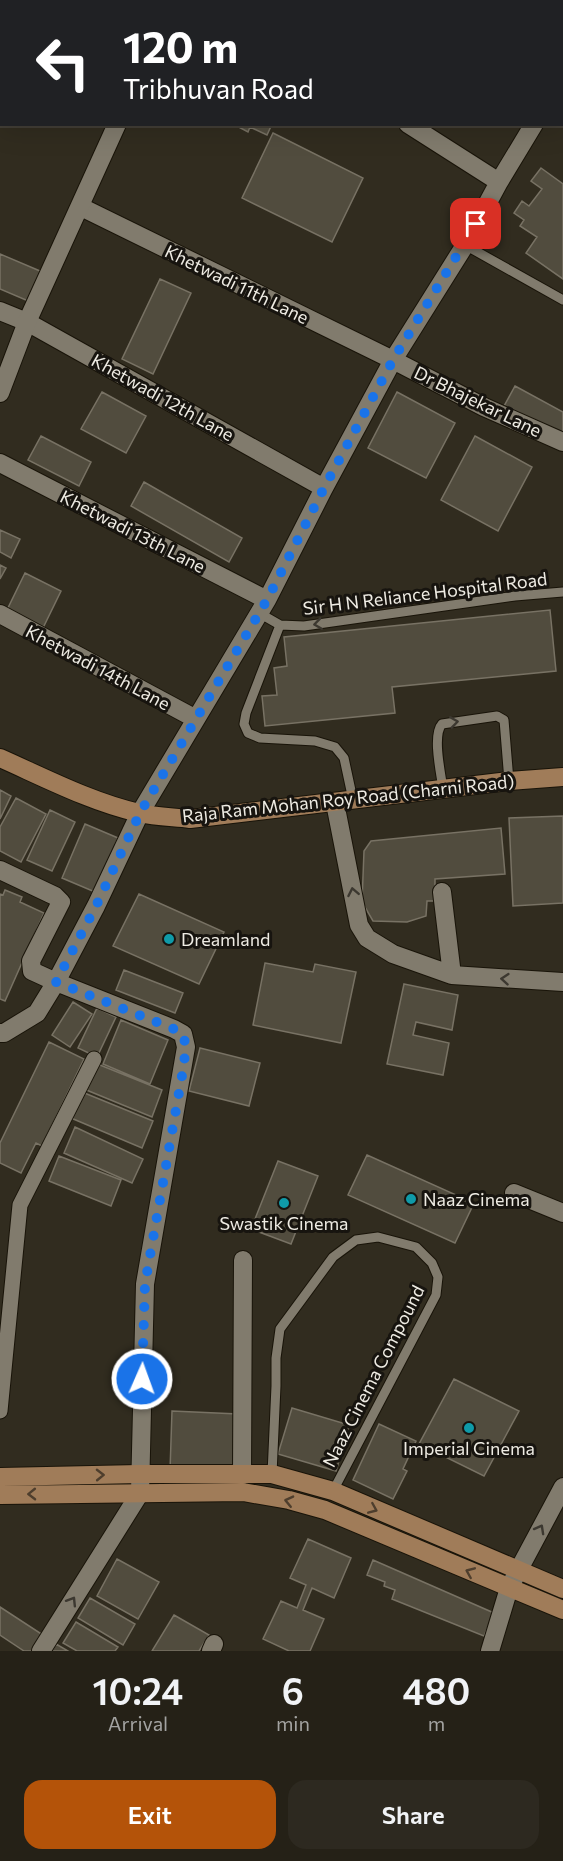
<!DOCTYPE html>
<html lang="en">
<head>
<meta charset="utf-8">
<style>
  :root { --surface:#252117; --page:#2d2920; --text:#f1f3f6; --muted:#a3a3a1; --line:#423e36; --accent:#b45309 }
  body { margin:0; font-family:Commissioner,sans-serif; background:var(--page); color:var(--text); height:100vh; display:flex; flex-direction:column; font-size:22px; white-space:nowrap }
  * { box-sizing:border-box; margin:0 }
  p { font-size:20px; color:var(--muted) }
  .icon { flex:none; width:33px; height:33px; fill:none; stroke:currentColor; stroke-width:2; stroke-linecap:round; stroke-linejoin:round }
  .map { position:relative; height:1651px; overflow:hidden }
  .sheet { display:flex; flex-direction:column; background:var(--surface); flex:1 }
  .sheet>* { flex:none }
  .top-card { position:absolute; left:0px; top:0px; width:564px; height:126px; box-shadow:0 6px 24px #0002,0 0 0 2px var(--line); background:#202124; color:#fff; overflow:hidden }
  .pin { position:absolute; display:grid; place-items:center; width:51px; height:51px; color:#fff; margin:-26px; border-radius:12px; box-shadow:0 3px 9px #0006 }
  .me { position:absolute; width:66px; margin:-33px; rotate:2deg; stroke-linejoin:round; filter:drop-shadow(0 0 4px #0008) }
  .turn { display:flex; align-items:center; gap:21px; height:126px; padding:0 24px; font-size:27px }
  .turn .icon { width:78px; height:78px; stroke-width:2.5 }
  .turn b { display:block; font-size:42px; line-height:51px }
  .eta { display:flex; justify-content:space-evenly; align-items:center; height:102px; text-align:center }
  .eta b { font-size:36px; font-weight:600; line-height:42px }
  .action { display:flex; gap:12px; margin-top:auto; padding:12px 24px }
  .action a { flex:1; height:69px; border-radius:18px; background:var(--accent); color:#fff; font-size:24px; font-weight:600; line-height:69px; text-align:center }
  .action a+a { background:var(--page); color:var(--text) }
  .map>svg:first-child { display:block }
</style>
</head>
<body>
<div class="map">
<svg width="563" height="1651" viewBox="0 0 563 1651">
  <rect width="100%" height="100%" fill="#312c1f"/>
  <!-- building -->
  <path fill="#514c3e" stroke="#787264" stroke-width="1.5" d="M 259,0 L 332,0 L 335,2 L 258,2 Z
    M 470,0 L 531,0 L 530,2 L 473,2 Z
    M 233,124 L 272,124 L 267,135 L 250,127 L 248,132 Z
    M 273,133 L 363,178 L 332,242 L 242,198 Z
    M 541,168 L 563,184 L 563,279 L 526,253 L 537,237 L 520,226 L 524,220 L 514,213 L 522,201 L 529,206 L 542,189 L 531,181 Z
    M 0,254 L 47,274 L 33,303 L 0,289 Z
    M 160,279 L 191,293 L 153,374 L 122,359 Z
    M 515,386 L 563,412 L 563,430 L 558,438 L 503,408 Z
    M 102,392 L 146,416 L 126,453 L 81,429 Z
    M 397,392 L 455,423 L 426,478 L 368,448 Z
    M 41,436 L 91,462 L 79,486 L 28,460 Z
    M 475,436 L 532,467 L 498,531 L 441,500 Z
    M 144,482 L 242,538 L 229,562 L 131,506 Z
    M 0,530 L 20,539 L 11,558 L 0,552 Z
    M 0,565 L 6,568 L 0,579 Z
    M 25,573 L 61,591 L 42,630 L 6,612 Z
    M 550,610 L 556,671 L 392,687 L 395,713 L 265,726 L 262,696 L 277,695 L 274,668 L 287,666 L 284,637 Z
    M 0,790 L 11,796 L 0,819 Z
    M 16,798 L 46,814 L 21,862 L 0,851 L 0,827 Z
    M 50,810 L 75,822 L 52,871 L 27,860 Z
    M 563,816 L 563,903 L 513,906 L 509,818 Z
    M 85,824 L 118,838 L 95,892 L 62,878 Z
    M 501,828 L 505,874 L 435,879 L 435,901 L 427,901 L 426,916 L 407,922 L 373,921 L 362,902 L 364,851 L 371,841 Z
    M 5,890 L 22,897 L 20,902 L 44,913 L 5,1001 L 0,999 L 0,894 L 3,895 Z
    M 139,894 L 224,932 L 199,984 L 113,946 Z
    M 265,963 L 313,972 L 315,964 L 356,972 L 341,1043 L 253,1025 Z
    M 124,970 L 183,993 L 175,1013 L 116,990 Z
    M 404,984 L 458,995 L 452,1030 L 416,1022 L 413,1035 L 449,1043 L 443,1075 L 387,1064 Z
    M 73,1002 L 92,1014 L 70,1047 L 52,1035 Z
    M 97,1008 L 116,1017 L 97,1057 L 78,1048 Z
    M 121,1020 L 168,1040 L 150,1084 L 103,1064 Z
    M 49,1042 L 84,1059 L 42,1146 L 36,1143 L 21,1173 L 0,1163 L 0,1143 Z
    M 200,1048 L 260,1063 L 249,1106 L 189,1091 Z
    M 95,1063 L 162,1090 L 152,1117 L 84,1089 Z
    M 82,1092 L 153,1121 L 142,1148 L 71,1118 Z
    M 75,1127 L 143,1159 L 132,1183 L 64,1153 Z
    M 367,1155 L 474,1203 L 455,1243 L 348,1195 Z
    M 59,1156 L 121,1180 L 111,1206 L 49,1181 Z
    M 278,1161 L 318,1176 L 291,1244 L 251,1229 Z
    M 454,1379 L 519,1411 L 484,1476 L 419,1444 Z
    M 292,1408 L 349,1425 L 336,1471 L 278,1454 Z
    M 172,1411 L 238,1414 L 234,1472 L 170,1471 Z
    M 379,1424 L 416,1441 L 403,1469 L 407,1471 L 393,1499 L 353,1480 Z
    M 308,1539 L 351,1558 L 334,1598 L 312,1588 L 303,1610 L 324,1619 L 310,1651 L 289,1651 L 263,1639 L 281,1601 L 297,1608 L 306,1585 L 290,1578 Z
    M 117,1559 L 159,1582 L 138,1619 L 97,1596 Z
    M 373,1560 L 494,1613 L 484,1636 L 392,1599 L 395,1590 L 384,1586 L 385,1582 L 367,1575 Z
    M 90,1598 L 135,1624 L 123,1645 L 78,1618 Z
    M 0,1607 L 43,1635 L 33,1651 L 24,1651 L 0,1635 Z
    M 174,1615 L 209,1635 L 199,1651 L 152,1651 Z
    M 76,1622 L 118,1647 L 115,1651 L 77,1651 L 63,1643 Z
    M 56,1644 L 68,1651 L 52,1651 Z"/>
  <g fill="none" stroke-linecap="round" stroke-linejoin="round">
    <!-- service casing -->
    <g stroke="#191409" stroke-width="11">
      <path id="service" d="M 465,245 L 563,300
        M 259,613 L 280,625 L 304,626 L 515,596 L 563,592
        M 280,625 L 246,713 L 244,724 L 248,733 L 260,738 L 315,741 L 335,747 L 344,758 L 353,800
        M 443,789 C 441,774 432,735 442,724 L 497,716 L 504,720 L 509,781
        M 272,1474 L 276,1386 L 276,1358 L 280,1329 L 333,1257 L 356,1240 L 378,1237 L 416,1247 L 432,1263 L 438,1277 L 436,1295 L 333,1491"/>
    </g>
    <!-- pedestrian casing -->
    <g stroke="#191409" stroke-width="17">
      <path id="pedestrian" d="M 0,1411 L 20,1205 L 94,1059"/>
    </g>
    <!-- minor casing -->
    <g stroke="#191409" stroke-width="20">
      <path id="minor" d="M 212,0 L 215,2
        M 420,0 L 423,2
        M 562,78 L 563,77
        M 408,124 L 499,182
        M 81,207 L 393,360 L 484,407 L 563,442
        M 0,311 L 27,322 L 324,488
        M 0,463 L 267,600
        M 0,614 L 196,719
        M 335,803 L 359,925 L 367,938 L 393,954 L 452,975 L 563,982
        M 0,870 L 55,896 L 61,902 L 31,961 L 32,971 L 56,982 L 174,1029 L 183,1034 L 186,1047 L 145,1284 L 140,1493 L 41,1651
        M 442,892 L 452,975
        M 0,1033 L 4,1033 L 37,1013 L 56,982 L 96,906 L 140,813 L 267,600 L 324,488 L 393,360 L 465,245 L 499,182 L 534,124
        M 514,1193 L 563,1213
        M 242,1475 L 243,1260
        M 211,1651 L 214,1644"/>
    </g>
    <!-- tertiary casing -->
    <g stroke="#191409" stroke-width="20">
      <path id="tertiary" d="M 171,2 L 172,0
        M 0,393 L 27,322 L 117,124
        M 490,1651 L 509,1588 L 563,1487"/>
    </g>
    <!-- secondary casing -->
    <g stroke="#191409" stroke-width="20">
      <path id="secondary" d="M 0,758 C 45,778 91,802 139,813 C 156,817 174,817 190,819 L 509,781 L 563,777
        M 0,1477 L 139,1474 L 272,1474 L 333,1491 L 563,1589
        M 0,1495 L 243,1492 L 289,1500 L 325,1510 L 563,1610"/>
    </g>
    <!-- service -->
    <use href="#service" stroke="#817b6d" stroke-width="9"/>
    <!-- pedestrian -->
    <use href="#pedestrian" stroke="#817b6d" stroke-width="15"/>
    <!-- minor -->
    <use href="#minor" stroke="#817b6d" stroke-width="18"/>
    <!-- tertiary -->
    <use href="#tertiary" stroke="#817b6d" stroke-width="18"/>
    <!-- secondary -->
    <use href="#secondary" stroke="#a07c59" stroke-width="18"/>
  </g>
  <!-- one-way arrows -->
  <defs><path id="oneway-chevron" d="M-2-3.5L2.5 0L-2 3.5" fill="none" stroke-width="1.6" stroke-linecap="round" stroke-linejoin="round" transform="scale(1.5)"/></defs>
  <g stroke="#3c3830">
    <use href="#oneway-chevron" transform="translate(318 624) rotate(172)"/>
    <use href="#oneway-chevron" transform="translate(454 722) rotate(-8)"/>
    <use href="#oneway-chevron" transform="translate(353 892) rotate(-101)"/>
    <use href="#oneway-chevron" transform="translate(505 979) rotate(-175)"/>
    <use href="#oneway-chevron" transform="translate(540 1529) rotate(-61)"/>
    <use href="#oneway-chevron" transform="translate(72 1601) rotate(-58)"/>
  </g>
  <g stroke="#4e3e2d">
    <use href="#oneway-chevron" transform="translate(100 1475) rotate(-1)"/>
    <use href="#oneway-chevron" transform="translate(32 1494) rotate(179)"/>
    <use href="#oneway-chevron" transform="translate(289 1501) rotate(-167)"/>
    <use href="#oneway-chevron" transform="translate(373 1509) rotate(23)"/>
    <use href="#oneway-chevron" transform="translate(470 1572) rotate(-157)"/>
  </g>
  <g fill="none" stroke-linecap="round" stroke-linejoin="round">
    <!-- route -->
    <path stroke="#1a73e8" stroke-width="10" stroke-dasharray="0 18" d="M 142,1379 L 145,1284 L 183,1070 L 186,1047 L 183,1034 L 174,1029 L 56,982 L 96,906 L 140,813 L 267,600 L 324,488 L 393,360 L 476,224"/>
  </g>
  <!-- markers -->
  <g fill="#0f9aa8" stroke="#17140f" stroke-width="2">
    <circle cx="169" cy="939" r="6"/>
    <circle cx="411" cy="1199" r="6"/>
    <circle cx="284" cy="1203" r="6"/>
    <circle cx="469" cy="1428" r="6"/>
  </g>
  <g text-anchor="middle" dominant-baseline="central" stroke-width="6" stroke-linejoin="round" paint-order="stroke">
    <!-- street labels -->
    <g font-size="18" fill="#eeebe3" stroke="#17140f">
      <text transform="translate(237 284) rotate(26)">Khetwadi 11th Lane</text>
      <text transform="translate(163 397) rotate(29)">Khetwadi 12th Lane</text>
      <text transform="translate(478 401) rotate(26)">Dr Bhajekar Lane</text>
      <text transform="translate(133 531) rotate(27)">Khetwadi 13th Lane</text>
      <text transform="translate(425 593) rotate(-7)">Sir H N Reliance Hospital Road</text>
      <text transform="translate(98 667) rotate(28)">Khetwadi 14th Lane</text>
      <text transform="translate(348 798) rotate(-6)">Raja Ram Mohan Roy Road (Charni Road)</text>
      <text transform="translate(373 1376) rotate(-63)">Naaz Cinema Compound</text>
    </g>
    <!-- poi labels -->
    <g font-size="18" fill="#eeebe3" stroke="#17140f" text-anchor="start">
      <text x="181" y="939">Dreamland</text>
      <text x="423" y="1199">Naaz Cinema</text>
      <text x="284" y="1223" text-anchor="middle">Swastik Cinema</text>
      <text x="469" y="1448" text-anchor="middle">Imperial Cinema</text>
    </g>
  </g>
</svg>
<div class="pin" style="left:476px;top:224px;background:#d93025"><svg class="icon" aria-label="arrive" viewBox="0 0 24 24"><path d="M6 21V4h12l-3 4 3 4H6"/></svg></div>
<svg class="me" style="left:142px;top:1379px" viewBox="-20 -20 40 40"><circle r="17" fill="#1a73e8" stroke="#fff" stroke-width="3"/><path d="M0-11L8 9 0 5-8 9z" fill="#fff"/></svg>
<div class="top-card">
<div class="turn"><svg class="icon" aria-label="left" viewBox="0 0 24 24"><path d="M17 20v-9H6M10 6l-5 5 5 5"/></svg><div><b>120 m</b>Tribhuvan Road</div></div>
</div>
</div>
<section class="sheet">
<div class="eta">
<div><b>10:24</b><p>Arrival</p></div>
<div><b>6</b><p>min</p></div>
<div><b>480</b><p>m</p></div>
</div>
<div class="action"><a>Exit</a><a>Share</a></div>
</section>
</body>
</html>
